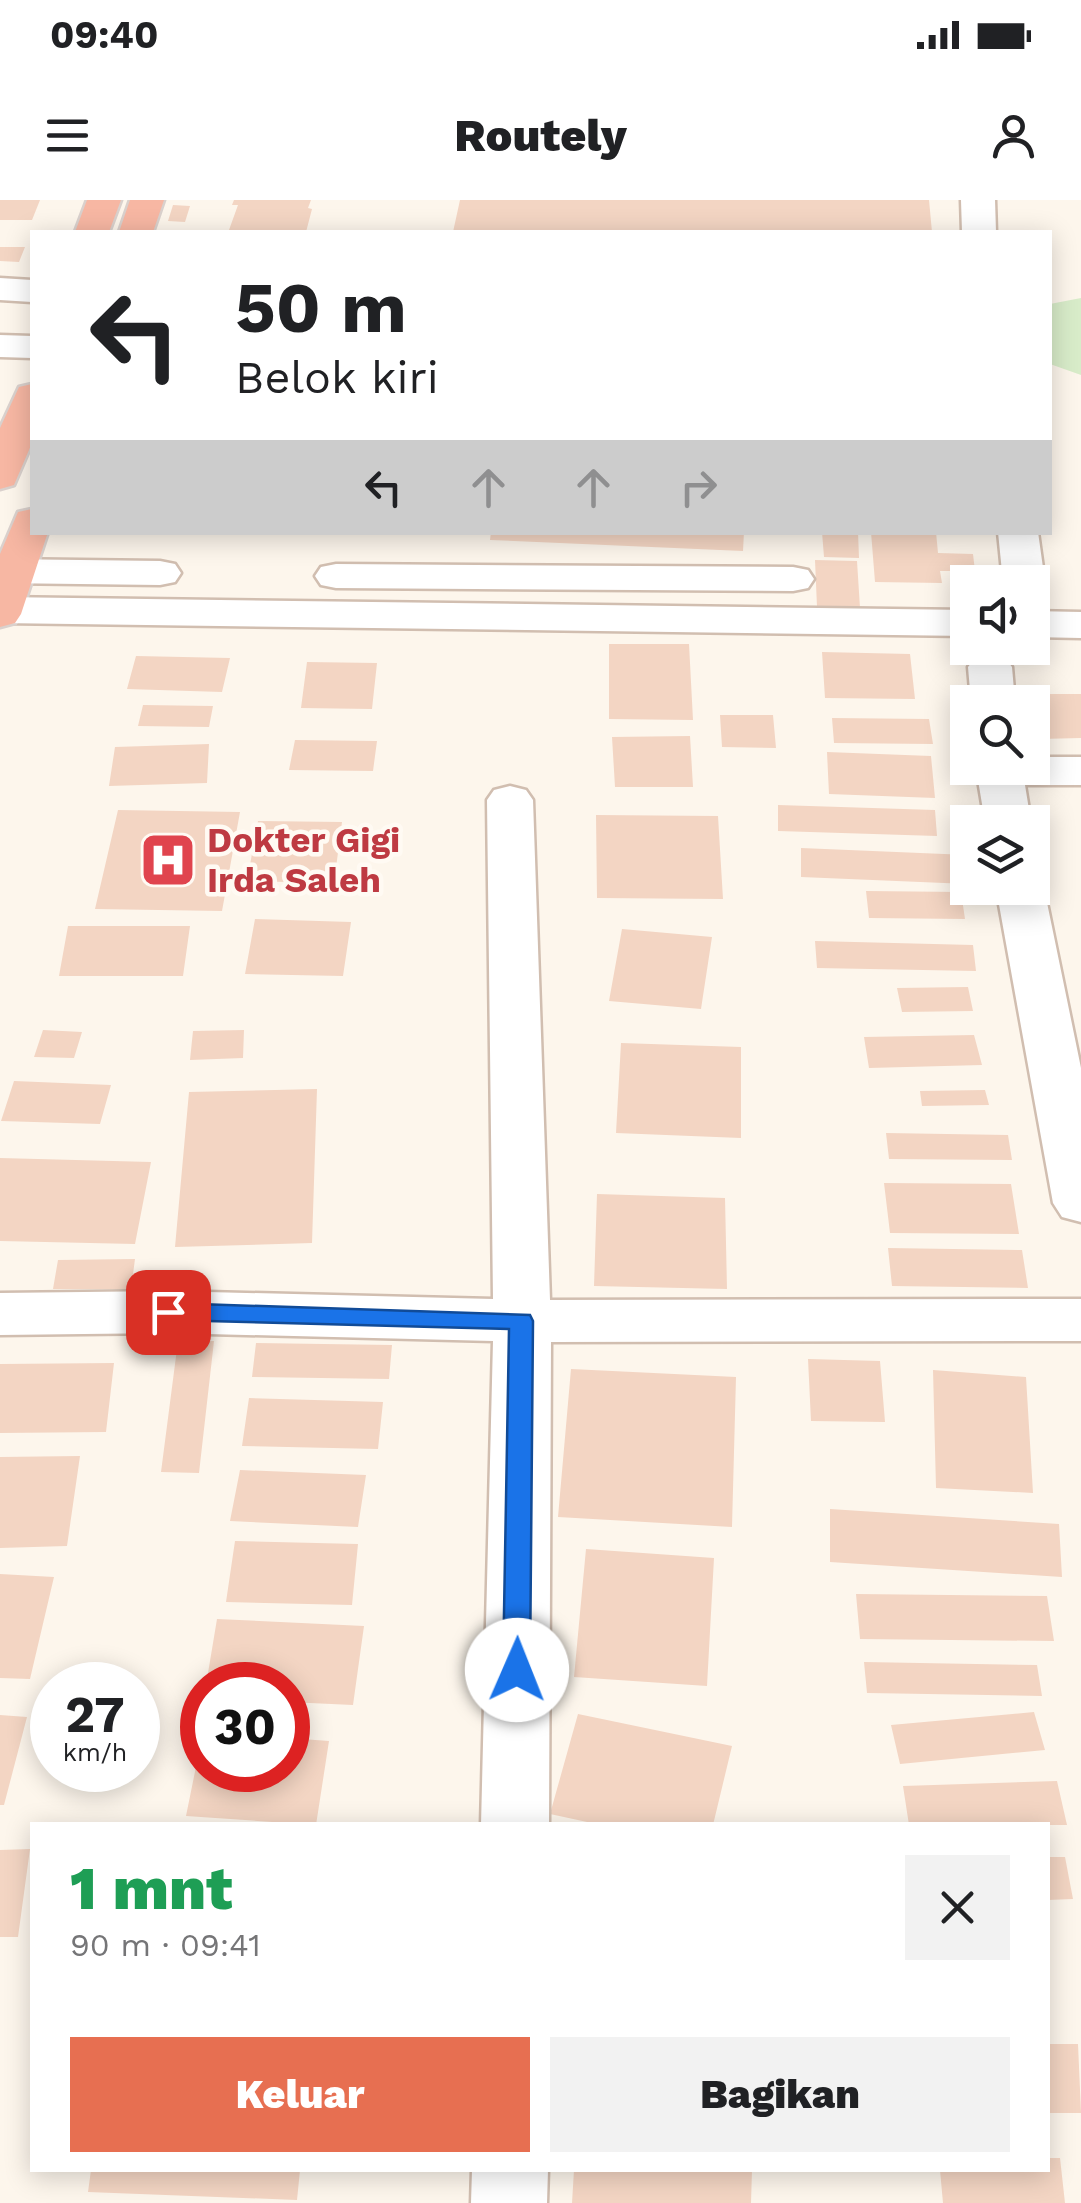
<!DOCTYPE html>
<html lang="id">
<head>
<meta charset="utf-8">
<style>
  :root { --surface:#fff; --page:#f2f2f2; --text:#202124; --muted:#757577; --accent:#e76f51 }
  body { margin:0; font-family:"Work Sans",sans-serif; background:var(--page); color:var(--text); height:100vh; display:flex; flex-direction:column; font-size:38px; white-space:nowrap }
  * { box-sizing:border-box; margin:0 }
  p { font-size:32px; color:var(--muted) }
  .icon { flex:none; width:55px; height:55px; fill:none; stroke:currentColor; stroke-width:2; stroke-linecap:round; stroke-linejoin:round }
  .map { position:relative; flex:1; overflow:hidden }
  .details { position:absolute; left:30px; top:1622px; width:1020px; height:350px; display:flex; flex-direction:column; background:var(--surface); border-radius:0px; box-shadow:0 5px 25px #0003 }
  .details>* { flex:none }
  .top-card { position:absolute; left:30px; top:30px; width:1022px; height:305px; border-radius:0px; box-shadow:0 5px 25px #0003; background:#fff; color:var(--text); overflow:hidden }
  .controls { position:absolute; left:950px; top:365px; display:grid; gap:20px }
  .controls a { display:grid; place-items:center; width:100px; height:100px; border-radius:0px; background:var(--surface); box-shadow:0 5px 25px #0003; font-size:50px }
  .speed { position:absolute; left:30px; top:1462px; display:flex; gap:20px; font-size:50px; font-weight:700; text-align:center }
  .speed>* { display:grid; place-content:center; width:130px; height:130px; border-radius:50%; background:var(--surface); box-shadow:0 5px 25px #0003; line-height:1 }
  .speed small { font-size:25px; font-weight:400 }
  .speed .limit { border:15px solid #d22; background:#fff; color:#111 }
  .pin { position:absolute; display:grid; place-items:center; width:85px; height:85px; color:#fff; margin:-42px; border-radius:20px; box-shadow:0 5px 15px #0006 }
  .me { position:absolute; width:110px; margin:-55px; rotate:1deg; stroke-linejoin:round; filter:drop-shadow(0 0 8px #0008) }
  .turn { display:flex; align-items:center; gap:35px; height:210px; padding:0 40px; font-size:45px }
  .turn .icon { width:130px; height:130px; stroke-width:2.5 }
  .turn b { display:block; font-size:70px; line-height:85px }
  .lanes { display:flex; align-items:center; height:95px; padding:0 40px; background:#0003; justify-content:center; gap:50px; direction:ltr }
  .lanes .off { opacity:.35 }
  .round { display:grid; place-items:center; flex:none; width:105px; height:105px; border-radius:0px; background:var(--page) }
  .summary { display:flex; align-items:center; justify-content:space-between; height:170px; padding:0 40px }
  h1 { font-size:60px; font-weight:800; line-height:75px; color:#1e9e55 }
  .button { display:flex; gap:20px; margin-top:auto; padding:20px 40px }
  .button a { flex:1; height:115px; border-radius:0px; background:var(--accent); color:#fff; font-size:40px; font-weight:800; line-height:115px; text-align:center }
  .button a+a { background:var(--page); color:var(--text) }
  .status { display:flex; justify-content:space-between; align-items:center; height:70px; padding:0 50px; background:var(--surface); direction:ltr }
  .status svg { height:28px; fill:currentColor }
  header { display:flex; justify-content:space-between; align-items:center; height:130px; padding:0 40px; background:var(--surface); font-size:45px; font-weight:800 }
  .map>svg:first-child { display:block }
</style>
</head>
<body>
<div class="status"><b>09:40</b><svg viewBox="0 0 49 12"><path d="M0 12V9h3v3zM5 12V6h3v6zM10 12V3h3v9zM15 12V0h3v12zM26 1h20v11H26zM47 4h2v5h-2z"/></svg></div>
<header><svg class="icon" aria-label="menu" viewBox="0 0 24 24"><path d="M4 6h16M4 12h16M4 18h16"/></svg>Routely<svg class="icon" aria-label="person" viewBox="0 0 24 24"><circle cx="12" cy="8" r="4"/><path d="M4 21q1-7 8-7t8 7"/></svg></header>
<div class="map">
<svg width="1081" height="2003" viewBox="0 0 1081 2003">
  <rect width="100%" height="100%" fill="#fdf6ec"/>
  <!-- green -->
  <path fill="#d8ecc9" d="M 1081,98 L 1081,175 L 1050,164 L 1050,104 Z"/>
  <!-- building -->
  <path fill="#f3d5c3" d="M 0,0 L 40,0 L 32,20 L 0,20 Z
    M 234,0 L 311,0 L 308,8 L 312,9 L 306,32 L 229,30 L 238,5 L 232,5 Z
    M 460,0 L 929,0 L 932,32 L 453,32 Z
    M 173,5 L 190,6 L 185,22 L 168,21 Z
    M 0,47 L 25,47 L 19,62 L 0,61 Z
    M 491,332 L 744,332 L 743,351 L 490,340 Z
    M 822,332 L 858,332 L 859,358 L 824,357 Z
    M 871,332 L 936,332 L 938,353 L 973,354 L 975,371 L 940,371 L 942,383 L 875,382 Z
    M 815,360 L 857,361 L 860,408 L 817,407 Z
    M 609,444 L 689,444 L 693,520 L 609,519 Z
    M 822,452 L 910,454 L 915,499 L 825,498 Z
    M 136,456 L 230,458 L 222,492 L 127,489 Z
    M 307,462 L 377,463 L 372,509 L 301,508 Z
    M 1027,494 L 1081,494 L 1081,538 L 1040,539 L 1032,502 Z
    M 143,505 L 213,506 L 209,527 L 138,526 Z
    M 720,515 L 773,515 L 776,548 L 722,547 Z
    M 832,518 L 929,519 L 933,544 L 834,543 Z
    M 690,536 L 693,587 L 615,587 L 612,537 Z
    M 295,540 L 377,541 L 373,571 L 289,570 Z
    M 209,544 L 207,583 L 109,586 L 115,547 Z
    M 827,552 L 931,556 L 935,598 L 829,594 Z
    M 778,605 L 935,610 L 937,636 L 778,631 Z
    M 118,610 L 240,612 L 222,711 L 95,709 Z
    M 596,615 L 718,616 L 723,699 L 597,698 Z
    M 258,621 L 342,622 L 334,683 L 247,681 Z
    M 801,648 L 968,655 L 968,684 L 801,677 Z
    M 866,691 L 961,692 L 965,719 L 869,718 Z
    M 255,719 L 351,722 L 343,776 L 245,774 Z
    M 68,726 L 190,726 L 183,776 L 59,776 Z
    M 622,729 L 712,737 L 701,809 L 609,801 Z
    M 815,741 L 973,745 L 976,771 L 817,768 Z
    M 968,787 L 973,811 L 902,812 L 897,788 Z
    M 43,830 L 82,832 L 74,858 L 34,857 Z
    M 244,830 L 243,858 L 190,860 L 193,831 Z
    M 974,835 L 982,865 L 869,868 L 864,837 Z
    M 621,843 L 741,847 L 741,938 L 616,933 Z
    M 14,881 L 111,885 L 100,924 L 1,921 Z
    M 317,889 L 312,1043 L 175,1047 L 189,892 Z
    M 985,890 L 989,905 L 922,906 L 920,891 Z
    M 886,933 L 1008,935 L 1012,960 L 889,959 Z
    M 0,958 L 151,962 L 135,1044 L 0,1041 Z
    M 884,983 L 1011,984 L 1019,1034 L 890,1033 Z
    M 597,994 L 725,998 L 727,1089 L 594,1086 Z
    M 888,1048 L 1022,1050 L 1028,1088 L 892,1086 Z
    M 135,1059 L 131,1089 L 53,1089 L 58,1060 Z
    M 178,1141 L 214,1141 L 199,1273 L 161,1272 Z
    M 256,1143 L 392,1145 L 389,1179 L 252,1177 Z
    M 808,1159 L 880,1161 L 885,1222 L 811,1221 Z
    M 114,1163 L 106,1232 L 0,1233 L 0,1164 Z
    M 571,1169 L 736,1177 L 732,1327 L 558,1317 Z
    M 933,1170 L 1026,1177 L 1033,1293 L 936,1288 Z
    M 249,1198 L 383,1202 L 378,1249 L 242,1246 Z
    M 80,1256 L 67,1346 L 0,1348 L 0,1257 Z
    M 240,1270 L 366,1275 L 358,1327 L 230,1321 Z
    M 830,1309 L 1059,1324 L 1062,1377 L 830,1362 Z
    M 235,1341 L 358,1344 L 352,1405 L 226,1402 Z
    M 586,1349 L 714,1358 L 707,1486 L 574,1477 Z
    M 0,1374 L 54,1377 L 30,1479 L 0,1478 Z
    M 856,1394 L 1047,1396 L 1054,1441 L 860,1439 Z
    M 217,1419 L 364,1426 L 353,1505 L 288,1502 L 288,1485 L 206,1485 Z
    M 864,1462 L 1037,1465 L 1042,1496 L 867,1493 Z
    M 1034,1512 L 1045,1550 L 900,1564 L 891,1525 Z
    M 578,1514 L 732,1546 L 713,1625 L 601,1625 L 550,1614 Z
    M 0,1515 L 27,1517 L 4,1605 L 0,1605 Z
    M 288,1538 L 329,1541 L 316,1625 L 186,1616 L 201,1542 L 202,1570 L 288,1570 Z
    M 1057,1581 L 1067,1625 L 909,1625 L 903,1586 Z
    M 30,1649 L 18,1737 L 0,1737 L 0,1650 Z
    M 1048,1657 L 1065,1657 L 1073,1699 L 1048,1700 Z
    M 1048,1844 L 1078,1844 L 1081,1913 L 1048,1913 Z
    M 1048,1958 L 1060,1958 L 1065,2003 L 943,2003 L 940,1970 L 1048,1970 Z
    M 91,1970 L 300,1970 L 297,2000 L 88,1992 Z
    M 574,1970 L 752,1970 L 751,2003 L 572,2003 Z"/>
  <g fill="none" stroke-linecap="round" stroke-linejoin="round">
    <!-- minor casing -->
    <g stroke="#d1beb0" stroke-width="5">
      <path id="minor" d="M 961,0 L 995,0 L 996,32 L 962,32 Z
        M 0,78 L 32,80 L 32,102 L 0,100 Z
        M 0,135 L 32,136 L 32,158 L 0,157 Z
        M 998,332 L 1038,332 L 1045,382 L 1039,391 L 1032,392 L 1032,382 L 1003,382 Z
        M 0,359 L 160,361 L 175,364 L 181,373 L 175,382 L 160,385 L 0,383 Z
        M 336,364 L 793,367 L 808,370 L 814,379 L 808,388 L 793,391 L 336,388 L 321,385 L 315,376 L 321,367 Z
        M 0,397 L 968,410 L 968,436 L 0,423 Z
        M 1032,411 L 1081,412 L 1081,438 L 1032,437 Z
        M 990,454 L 1005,458 L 1012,467 L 1015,502 L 971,502 L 968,467 L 975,458 Z
        M 1032,557 L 1081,557 L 1081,585 L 1025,585 L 1031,622 L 985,622 L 976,568 L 1032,568 Z
        M 510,586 L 526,590 L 533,600 L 550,1100 L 1081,1099 L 1081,1141 L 551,1142 L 549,1625 L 481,1625 L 493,1141 L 168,1133 L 0,1135 L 0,1093 L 168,1091 L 493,1099 L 487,600 L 494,590 Z
        M 1032,676 L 1044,688 L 1081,868 L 1081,1022 L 1062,1017 L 1053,1003 L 996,688 L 1032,688 Z
        M 472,1970 L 548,1970 L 547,2003 L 471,2003 Z"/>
    </g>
    <!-- highway casing -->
    <g stroke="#dad1cd" stroke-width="5">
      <path id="highway" d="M 87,0 L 121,0 L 109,32 L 75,32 Z
        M 130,0 L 164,0 L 153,32 L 119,32 Z
        M 32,184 L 32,243 L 14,285 L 0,289 L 0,228 L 19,187 Z
        M 32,309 L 32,332 L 48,332 L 21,414 L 15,423 L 0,427 L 0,354 L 18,312 Z"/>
    </g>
    <!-- minor -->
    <use href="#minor" fill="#fff" fill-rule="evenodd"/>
    <!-- highway -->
    <use href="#highway" fill="#f7b7a3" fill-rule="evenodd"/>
  </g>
  <!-- route -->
  <path fill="#1a73e8" stroke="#114b97" stroke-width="2.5" d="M 168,1103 L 530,1115 L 533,1121 L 530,1470 L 526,1478 L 517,1481 L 507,1478 L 503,1470 L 509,1129 L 168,1120 L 156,1112 Z"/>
  <!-- icons -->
  <defs>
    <g id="hospital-square" transform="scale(2.875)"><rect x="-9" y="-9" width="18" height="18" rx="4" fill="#e0444e" stroke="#fffaf3"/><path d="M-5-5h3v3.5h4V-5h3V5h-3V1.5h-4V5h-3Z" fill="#fff"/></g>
  </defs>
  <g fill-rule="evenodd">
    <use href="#hospital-square" x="168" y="660"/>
  </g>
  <g text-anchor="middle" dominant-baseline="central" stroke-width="9" stroke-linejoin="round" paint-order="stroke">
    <!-- health labels -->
    <g font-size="35" font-weight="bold" fill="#be3a42" stroke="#fffaf3" text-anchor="start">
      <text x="207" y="640">Dokter Gigi<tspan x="207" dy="40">Irda Saleh</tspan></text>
    </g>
  </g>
</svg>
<div class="controls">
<a><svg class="icon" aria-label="sound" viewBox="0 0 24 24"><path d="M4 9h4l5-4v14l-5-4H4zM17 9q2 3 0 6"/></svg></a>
<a><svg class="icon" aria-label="search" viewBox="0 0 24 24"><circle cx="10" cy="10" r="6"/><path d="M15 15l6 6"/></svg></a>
<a><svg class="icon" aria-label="layers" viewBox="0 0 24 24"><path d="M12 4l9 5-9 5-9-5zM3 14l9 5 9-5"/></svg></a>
</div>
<div class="speed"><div>27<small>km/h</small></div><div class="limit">30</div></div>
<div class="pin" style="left:168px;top:1112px;background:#d93025"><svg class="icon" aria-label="arrive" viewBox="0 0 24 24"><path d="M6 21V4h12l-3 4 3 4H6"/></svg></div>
<svg class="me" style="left:517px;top:1470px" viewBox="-20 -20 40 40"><circle r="19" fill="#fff"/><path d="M0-13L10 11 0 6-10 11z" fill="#1a73e8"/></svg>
<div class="top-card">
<div class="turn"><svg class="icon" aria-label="left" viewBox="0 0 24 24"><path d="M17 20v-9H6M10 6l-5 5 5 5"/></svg><div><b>50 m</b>Belok kiri</div></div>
<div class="lanes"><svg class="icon" aria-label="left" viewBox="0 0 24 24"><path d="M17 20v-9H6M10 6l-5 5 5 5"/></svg><svg class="icon off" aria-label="ahead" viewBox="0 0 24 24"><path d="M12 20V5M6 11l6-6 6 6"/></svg><svg class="icon off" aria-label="ahead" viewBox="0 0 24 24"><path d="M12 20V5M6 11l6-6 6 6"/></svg><svg class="icon off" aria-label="right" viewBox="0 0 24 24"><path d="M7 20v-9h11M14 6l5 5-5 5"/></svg></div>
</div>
<section class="details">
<div class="summary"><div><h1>1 mnt</h1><p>90 m · 09:41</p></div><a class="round"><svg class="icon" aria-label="close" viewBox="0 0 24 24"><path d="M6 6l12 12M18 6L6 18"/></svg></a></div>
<div class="button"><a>Keluar</a><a>Bagikan</a></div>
</section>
</div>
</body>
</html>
